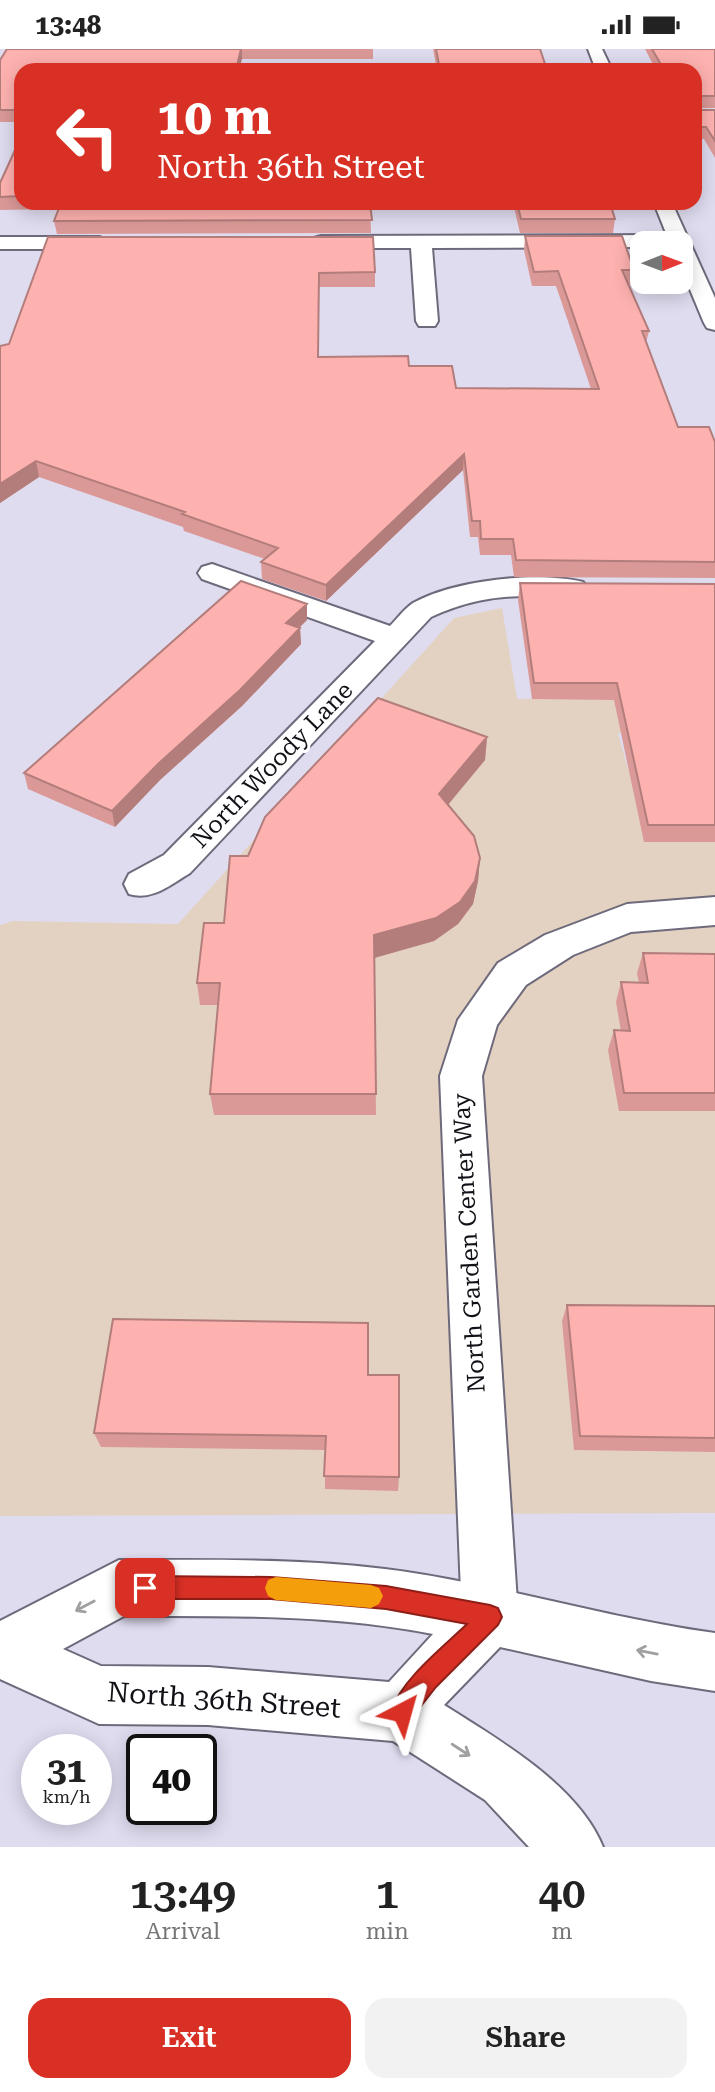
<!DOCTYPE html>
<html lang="en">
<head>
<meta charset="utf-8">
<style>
  :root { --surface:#fff; --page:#f2f2f2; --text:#222; --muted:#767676; --accent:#d93025 }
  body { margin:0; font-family:"Roboto Serif",serif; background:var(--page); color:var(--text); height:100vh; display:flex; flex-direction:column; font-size:26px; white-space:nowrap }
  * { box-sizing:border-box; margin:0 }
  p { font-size:23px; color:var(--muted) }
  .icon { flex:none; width:38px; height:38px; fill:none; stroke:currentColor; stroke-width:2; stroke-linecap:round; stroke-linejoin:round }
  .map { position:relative; height:1798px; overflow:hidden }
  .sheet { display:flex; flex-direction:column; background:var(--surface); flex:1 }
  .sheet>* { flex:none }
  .hud { position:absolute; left:14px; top:14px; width:688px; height:147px; border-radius:21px; box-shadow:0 4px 18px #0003; background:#d93025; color:#fff; overflow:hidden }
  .needle { width:46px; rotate:89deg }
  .buttons { position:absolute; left:630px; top:182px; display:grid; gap:14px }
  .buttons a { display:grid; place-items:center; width:63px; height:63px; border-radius:14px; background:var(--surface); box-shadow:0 4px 18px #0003; font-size:35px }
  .speed { position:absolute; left:21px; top:1685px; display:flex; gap:14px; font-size:35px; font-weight:700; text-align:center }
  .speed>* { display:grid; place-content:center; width:91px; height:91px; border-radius:50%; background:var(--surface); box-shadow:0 4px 18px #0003; line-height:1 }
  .speed small { font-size:18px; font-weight:400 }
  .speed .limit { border:4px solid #111; border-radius:10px; background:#fff; color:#111 }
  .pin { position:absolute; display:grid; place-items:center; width:60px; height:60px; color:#fff; margin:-30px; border-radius:14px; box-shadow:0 4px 10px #0006 }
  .me { position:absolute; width:77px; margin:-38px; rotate:39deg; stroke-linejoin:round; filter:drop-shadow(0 0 5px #0008) }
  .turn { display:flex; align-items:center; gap:24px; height:147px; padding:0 28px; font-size:32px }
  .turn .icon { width:91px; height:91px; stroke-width:2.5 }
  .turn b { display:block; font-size:49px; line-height:60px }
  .eta { display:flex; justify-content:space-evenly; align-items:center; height:119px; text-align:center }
  .eta b { font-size:42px; font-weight:600; line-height:49px }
  .action { display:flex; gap:14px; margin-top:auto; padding:14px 28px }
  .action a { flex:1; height:80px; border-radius:21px; background:var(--accent); color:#fff; font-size:28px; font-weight:600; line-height:80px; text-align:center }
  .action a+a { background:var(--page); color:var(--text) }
  .status { display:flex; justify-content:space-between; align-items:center; height:49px; padding:0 35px; background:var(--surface); direction:ltr }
  .status svg { height:19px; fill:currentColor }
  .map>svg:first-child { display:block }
</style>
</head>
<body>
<div class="status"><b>13:48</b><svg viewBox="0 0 49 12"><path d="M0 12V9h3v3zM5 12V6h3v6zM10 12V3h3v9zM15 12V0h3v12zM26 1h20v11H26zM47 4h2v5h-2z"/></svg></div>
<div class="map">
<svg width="715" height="1798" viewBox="0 0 715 1798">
  <rect width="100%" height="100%" fill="#e0dcf0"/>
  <!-- commercial -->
  <path fill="#e3d2c1" d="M 502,559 L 517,650 L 641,647 L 649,684 L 618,684 L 628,720 L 715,718 L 715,1464 L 0,1467 L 0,876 L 13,872 L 178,875 L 454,569 Z"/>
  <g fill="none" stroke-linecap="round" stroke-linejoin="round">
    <!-- street casing -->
    <g stroke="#6e6a7c" stroke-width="4">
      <path id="street" d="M 679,186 L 686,188 L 689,192 L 686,196 L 642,194 L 642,198 L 432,199 L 438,272 L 435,277 L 419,277 L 416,272 L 411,199 L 321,199 L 314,197 L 311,193 L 314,189 L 321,187 Z
        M 0,188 L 99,188 L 106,190 L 109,194 L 106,198 L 99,200 L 0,200 Z
        M 212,515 L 390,577 C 397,570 404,560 413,554 C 454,531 538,522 583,533 L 588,539 L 583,545 C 565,550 546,547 528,547 C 493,547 464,553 431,568 L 190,824 C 170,836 152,852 129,845 L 124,835 L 129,825 L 164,806 L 375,592 L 202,530 L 198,524 L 202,518 Z
        M 715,848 L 715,876 L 631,883 L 573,906 L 526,936 L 497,976 L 482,1027 L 518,1568 L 510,1588 L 490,1596 L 470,1588 L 462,1568 L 440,1027 L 458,971 L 498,914 L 545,886 L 627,855 Z"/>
    </g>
    <!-- secondary casing -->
    <g stroke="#6e6a7c" stroke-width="4">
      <path id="secondary" d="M 588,0 L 602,0 L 612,21 L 596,21 Z
        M 654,154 L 672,154 L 715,249 L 715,281 L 707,279 L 704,274 L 681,219 L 681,194 L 670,194 Z
        M 119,1511 C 208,1511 297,1509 385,1520 C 496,1534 604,1569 715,1584 L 715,1642 L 651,1632 L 500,1598 L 444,1656 C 499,1691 578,1736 603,1798 L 529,1798 L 485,1751 L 393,1692 L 208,1676 L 99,1675 L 0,1630 L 0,1572 ZM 124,1567 C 227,1567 331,1565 433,1585 L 389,1633 L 208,1618 L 101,1617 L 63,1600 Z"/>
    </g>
    <!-- street -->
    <use href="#street" fill="#fff" fill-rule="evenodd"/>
    <!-- secondary -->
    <use href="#secondary" fill="#fff" fill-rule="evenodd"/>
  </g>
  <!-- wall -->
  <path fill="#da9997" d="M 7,0 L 373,0 L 373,10 L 242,10 L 21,21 L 21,73 L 0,73 L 0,11 Z
    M 433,0 L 540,0 L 547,21 L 437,21 Z
    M 645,0 L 715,0 L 715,59 L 695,59 L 695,61 L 715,61 L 715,109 L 704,90 L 695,90 L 695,21 L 656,21 Z
    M 21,88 L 21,154 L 370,154 L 371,184 L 57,185 L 54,172 L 59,160 L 0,161 L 0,134 Z
    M 513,154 L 610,154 L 615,170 L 613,184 L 520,184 Z
    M 525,187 L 634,221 L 632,235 L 628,235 L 649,282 L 646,294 L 678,378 L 715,393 L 715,529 L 514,528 L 511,506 L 480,506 L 478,488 L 470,488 L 463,421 L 326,552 L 262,530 L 261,513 L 265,510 L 184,482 L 183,478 L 39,428 L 0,454 L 0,297 L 9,295 L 48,188 L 375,223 L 375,238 L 319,238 L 318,308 L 409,317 L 456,339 L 591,340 L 556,237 L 532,237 L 524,201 Z
    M 520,534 L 715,535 L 715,793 L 644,793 L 614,651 L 532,650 L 518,551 Z
    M 307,555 L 307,571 L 299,579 L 300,579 L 301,595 L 242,657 L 160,731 L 115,778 L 28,740 L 24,724 Z
    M 487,688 L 485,711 L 448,755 L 480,809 L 478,832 L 473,855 L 458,875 L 434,892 L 374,909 L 376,1066 L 214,1066 L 210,1045 L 218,956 L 200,956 L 197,934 L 224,874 L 248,807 Z
    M 643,904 L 715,905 L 715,1062 L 619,1062 L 608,1001 L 614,981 L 621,982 L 616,953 L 621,933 L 639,934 L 637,924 Z
    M 567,1256 L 715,1257 L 715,1403 L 574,1401 L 562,1272 Z
    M 368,1326 L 399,1428 L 398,1442 L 325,1440 L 325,1401 L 101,1398 L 94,1384 Z"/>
  <!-- shaded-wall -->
  <path fill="#b27d7b" d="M 242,0 L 242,10 L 239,21 L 236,21 Z
    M 464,405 L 463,421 L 326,552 L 326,536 Z
    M 36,412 L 39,428 L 0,454 L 0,435 Z
    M 307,555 L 307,571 L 287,590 L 286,574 Z
    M 300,579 L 301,595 L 242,657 L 160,731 L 115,778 L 112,762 L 158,715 Z
    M 487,688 L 485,711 L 438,768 L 439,745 Z
    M 480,809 L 478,832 L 473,855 L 458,875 L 434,892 L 374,909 L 374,886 Z"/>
  <!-- building -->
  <path fill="#feb2b0" stroke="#b27d7b" stroke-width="2" d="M 7,0 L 241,0 L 236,21 L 21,21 L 21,61 L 0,61 L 0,11 Z
    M 436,0 L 540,0 L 547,21 L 440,21 Z
    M 652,0 L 715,0 L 715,47 L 695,47 L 695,61 L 715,61 L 715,92 L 706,78 L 695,78 L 695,21 L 664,21 Z
    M 21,88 L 21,147 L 0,148 L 0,134 Z
    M 61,154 L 370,154 L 372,171 L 54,172 Z
    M 517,154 L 610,154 L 615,170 L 521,170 Z
    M 525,187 L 622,187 L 634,221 L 622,221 L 649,282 L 642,282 L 678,378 L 709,378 L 715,393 L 715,513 L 516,511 L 513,490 L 481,490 L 480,472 L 472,472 L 464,405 L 326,536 L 261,513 L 278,499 L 182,465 L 185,463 L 36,412 L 0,435 L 0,297 L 9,295 L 48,188 L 373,188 L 375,223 L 319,224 L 318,308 L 408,307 L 409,317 L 452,317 L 456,339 L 599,340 L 558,222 L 534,223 Z
    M 241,532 L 307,555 L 286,574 L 300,579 L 240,641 L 158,715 L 112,762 L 24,724 Z
    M 520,534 L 715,535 L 715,776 L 648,776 L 617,634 L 534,634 Z
    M 378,649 L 487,688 L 439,745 L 474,787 L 480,809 L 475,832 L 460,853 L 436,869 L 374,886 L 376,1045 L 210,1045 L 220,934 L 197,934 L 204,874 L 224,874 L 230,807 L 248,807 L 265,768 Z
    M 643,904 L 715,905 L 715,1044 L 624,1044 L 614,981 L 630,982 L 621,933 L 648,934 Z
    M 567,1256 L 715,1257 L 715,1389 L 580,1387 Z
    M 113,1270 L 368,1274 L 368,1326 L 399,1326 L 399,1428 L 324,1427 L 326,1387 L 94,1384 Z"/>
  <!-- one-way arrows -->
  <defs><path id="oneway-shaft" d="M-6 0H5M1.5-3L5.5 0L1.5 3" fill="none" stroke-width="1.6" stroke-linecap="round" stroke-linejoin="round" transform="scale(1.75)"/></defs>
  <g stroke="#a0a0a2">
    <use href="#oneway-shaft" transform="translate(85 1557) rotate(152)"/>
    <use href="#oneway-shaft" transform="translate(647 1603) rotate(-169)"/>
    <use href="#oneway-shaft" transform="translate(461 1701) rotate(33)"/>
  </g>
  <!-- route -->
  <path fill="#d93025" stroke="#8d1f18" stroke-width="2" d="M 145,1527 L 271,1528 L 386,1537 L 490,1556 L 498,1559 L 502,1568 L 498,1576 L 436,1638 L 410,1671 L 402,1675 L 393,1671 L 390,1663 C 404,1628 441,1600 467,1575 L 386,1560 L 271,1550 L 145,1550 L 137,1547 L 133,1539 L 137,1531 Z"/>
  <!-- slow -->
  <path fill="#f59e0b" d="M 276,1528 L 371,1536 L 379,1539 L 383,1547 L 379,1555 L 371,1559 L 276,1551 L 268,1547 L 265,1539 L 268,1531 Z"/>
  <g text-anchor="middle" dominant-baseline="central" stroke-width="6" stroke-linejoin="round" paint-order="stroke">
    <!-- street labels -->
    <g font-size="24" fill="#121117" stroke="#fff">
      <text transform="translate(272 716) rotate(-46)">North Woody Lane</text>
      <text transform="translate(469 1194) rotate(-93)">North Garden Center Way</text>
    </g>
    <!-- near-street labels -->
    <g font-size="28" fill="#121117" stroke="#fff">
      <text transform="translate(224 1651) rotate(4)">North 36th Street</text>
    </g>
  </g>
</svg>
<div class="buttons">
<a><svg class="needle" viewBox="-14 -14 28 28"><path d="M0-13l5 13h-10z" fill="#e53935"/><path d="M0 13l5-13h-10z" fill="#767676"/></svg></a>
</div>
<div class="speed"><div>31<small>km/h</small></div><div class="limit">40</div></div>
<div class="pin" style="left:145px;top:1539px;background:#d93025"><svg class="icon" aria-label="arrive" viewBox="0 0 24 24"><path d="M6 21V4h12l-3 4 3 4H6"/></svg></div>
<svg class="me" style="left:402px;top:1663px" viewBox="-20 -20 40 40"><path d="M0-17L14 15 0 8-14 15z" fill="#d93025" stroke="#fff" stroke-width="4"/></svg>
<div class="hud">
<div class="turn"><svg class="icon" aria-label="left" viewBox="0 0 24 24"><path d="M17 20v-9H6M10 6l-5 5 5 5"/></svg><div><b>10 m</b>North 36th Street</div></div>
</div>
</div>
<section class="sheet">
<div class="eta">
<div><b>13:49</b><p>Arrival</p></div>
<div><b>1</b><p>min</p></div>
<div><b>40</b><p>m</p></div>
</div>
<div class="action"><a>Exit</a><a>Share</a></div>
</section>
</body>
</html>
